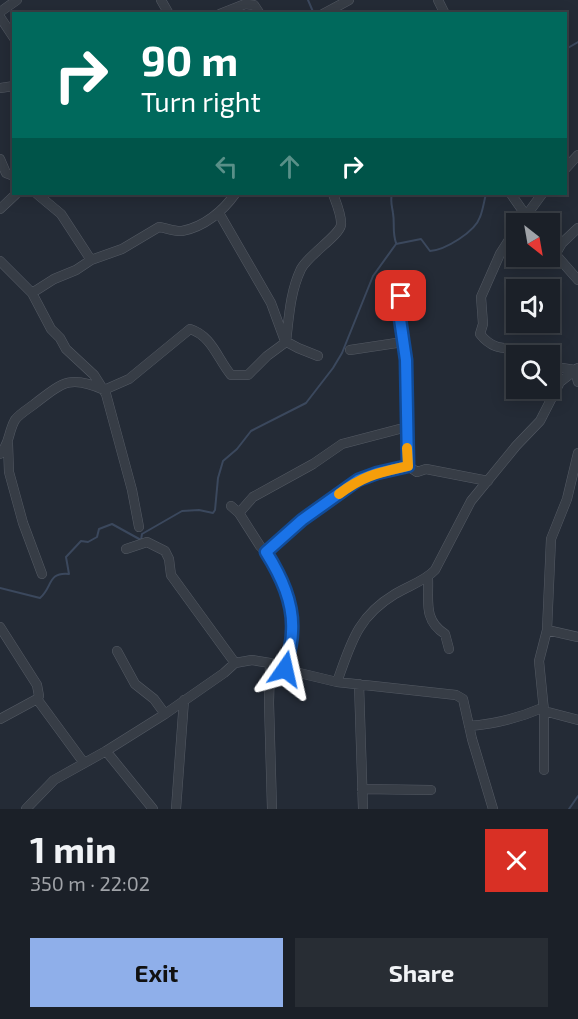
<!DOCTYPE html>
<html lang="en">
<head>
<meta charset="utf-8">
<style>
  :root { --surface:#1b2028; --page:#282d34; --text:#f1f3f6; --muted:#a0a3a8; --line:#393e45; --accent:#8fafea }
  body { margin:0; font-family:"Exo 2",sans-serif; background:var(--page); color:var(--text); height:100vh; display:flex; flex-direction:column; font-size:22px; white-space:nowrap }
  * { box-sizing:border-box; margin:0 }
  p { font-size:20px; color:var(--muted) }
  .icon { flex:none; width:33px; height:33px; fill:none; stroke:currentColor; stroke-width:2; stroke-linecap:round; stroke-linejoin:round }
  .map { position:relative; height:809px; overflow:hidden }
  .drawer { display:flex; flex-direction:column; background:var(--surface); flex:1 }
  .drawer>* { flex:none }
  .banner { position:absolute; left:12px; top:12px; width:555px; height:183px; border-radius:0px; box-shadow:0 3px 15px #0003,0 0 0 2px var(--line); background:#00695c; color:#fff; overflow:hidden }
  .needle { width:39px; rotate:149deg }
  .tools { position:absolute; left:506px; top:213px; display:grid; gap:12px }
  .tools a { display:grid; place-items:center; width:54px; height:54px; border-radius:0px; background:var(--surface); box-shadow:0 3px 15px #0003,0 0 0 2px var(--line); font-size:30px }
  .pin { position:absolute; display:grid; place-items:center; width:51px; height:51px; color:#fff; margin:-26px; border-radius:12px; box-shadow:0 3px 9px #0006 }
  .me { position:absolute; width:66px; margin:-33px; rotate:11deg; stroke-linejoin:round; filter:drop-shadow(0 0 4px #0008) }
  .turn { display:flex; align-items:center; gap:21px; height:126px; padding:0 30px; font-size:27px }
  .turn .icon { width:78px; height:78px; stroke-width:2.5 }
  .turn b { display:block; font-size:42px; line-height:51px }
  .lanes { display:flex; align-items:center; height:57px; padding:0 30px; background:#0003; justify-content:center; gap:30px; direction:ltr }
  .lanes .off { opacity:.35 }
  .round { display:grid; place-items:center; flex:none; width:63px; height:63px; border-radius:0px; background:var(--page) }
  .headline { display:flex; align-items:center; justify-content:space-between; height:102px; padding:0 30px }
  h1 { font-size:36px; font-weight:700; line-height:45px }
  .primary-button { display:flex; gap:12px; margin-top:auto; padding:12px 30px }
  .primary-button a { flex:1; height:69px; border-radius:0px; background:var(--accent); color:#111; font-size:24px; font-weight:700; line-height:69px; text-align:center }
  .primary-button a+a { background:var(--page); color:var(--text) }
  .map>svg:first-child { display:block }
</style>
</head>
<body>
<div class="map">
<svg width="578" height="809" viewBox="0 0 578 809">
  <rect width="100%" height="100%" fill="#242b36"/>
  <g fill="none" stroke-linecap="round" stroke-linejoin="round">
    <!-- stream -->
    <path stroke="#3b485d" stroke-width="2" d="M 308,0 L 314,14
      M 566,49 L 578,42
      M 392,194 C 390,201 392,206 393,213 C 395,225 392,231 396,243
      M 0,588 L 40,598 C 53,587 47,572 69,574 L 66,557 L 81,541 L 88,542 L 97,537 L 99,529 L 112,524 L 141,540 L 142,534 L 182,511 L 199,510 L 213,513 L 215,510 L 218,478 L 223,461 L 237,449 L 251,431 L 306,403 L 333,368 L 342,353 L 373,276 L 396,244 L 421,239 L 430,251 C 445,250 475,232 480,217 C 483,210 484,201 486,194
      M 569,809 L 578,796"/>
    <!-- street casing -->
    <g stroke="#545a64" stroke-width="10">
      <path id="street" d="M 161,0 L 169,14
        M 438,0 L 445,14
        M 0,12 L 17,0
        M 220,14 L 245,4 L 254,5 L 260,14
        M 323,14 L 349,0
        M 0,17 L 14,38
        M 0,88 L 14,86
        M 0,159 L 6,173 L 14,176
        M 566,168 L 578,155
        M 37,194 L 61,214 L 91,260
        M 511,194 L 532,224
        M 0,209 L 16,194
        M 219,213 L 271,303 L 285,341 L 298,348 L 318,356
        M 520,224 L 542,194
        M 516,229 L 500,254 L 481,297 L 483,324 L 480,334 C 499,358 515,341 535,356
        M 549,247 L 578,280
        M 555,255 L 562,243 L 578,228
        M 0,261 L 32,293 L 51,329 L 60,338 L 66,349 L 94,375 L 106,394 L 132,490 L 139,527
        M 32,293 L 54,279 L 76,270 L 91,260 L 122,249 L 159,227 C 166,228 176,232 182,231 C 204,227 223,211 235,194
        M 401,295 L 400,319 L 407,360 L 408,466 L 417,472 L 426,469 L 488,481
        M 350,350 L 403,342
        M 549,366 L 575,370 L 578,382
        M 8,444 L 9,472 L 23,523 L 42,574
        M 578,453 L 567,499 L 551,539 L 547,630 L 539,661 L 544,711 L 578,720
        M 0,454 C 10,444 8,432 15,420 C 20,413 30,408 37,402 C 63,382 71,375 104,390 L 129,379 L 190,329 C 212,336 217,358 231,375 L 248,375 L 267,356 L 286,342 C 289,317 290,292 301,269 C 308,255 339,236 341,225 C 342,216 336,202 333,194
        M 231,506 L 239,513 L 260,546 L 266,552 L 281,576 L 288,595 L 293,631 L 285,669
        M 239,513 L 253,497 L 313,464 L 342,444 L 407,427
        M 126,549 L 147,542 L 165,551 L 169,559 L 171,575 L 235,663
        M 266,552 L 302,520 L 358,480 L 408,466
        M 428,578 C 429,601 423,620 445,634 L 449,649
        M 0,627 L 37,685 L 39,696 L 37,699 L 84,763
        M 547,630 L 578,637
        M 117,651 L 135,684 L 154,699 L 165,714
        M 337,682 L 456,695 L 463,699 L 472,739 L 493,809
        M 359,684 L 363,809
        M 544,711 L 544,770
        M 0,719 L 37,699
        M 469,726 C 495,724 519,718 542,708
        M 106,751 L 153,809
        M 362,789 L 431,790
        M 26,809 L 54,780 L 106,751 L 165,714 L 224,673 L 235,663 L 252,660 L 270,663
        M 176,809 L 184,700
        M 272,809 L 269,703 L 270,663 L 291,671 L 337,682 C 351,643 357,617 395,594 C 408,586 425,581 435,570 L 471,501 L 516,446 L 540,421 L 560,382 L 578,368"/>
    </g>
    <!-- street -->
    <use href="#street" stroke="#373d46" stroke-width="9"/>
  </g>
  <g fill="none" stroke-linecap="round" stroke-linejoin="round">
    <!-- route casing -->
    <g stroke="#114b97" stroke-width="15">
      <path id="route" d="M 285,669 C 288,657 292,644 292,632 C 294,603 281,576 266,552 L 302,520 L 358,480 L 377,473 L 408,466 L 406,360 L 400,319 L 401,296"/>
    </g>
    <!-- route -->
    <use href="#route" stroke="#1a73e8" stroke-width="10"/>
    <!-- slow -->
    <path stroke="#f59e0b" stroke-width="10" d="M 339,494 C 364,475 378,473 408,466 L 407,448"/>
  </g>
</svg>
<div class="tools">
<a><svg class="needle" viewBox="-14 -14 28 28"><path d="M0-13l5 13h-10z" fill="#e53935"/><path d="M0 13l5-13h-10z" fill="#a0a3a8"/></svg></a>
<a><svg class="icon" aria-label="sound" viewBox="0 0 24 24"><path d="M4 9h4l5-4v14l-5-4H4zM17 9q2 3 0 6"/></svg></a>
<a><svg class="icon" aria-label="search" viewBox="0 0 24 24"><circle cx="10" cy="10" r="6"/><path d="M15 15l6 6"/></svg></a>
</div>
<div class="pin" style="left:401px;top:296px;background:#d93025"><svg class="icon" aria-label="arrive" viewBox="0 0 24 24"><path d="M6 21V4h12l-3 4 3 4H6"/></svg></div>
<svg class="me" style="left:285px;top:669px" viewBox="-20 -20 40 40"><path d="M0-17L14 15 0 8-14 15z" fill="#1a73e8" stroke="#fff" stroke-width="4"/></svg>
<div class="banner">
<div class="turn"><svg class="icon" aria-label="right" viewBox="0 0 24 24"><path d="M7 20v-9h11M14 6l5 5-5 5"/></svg><div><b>90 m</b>Turn right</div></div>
<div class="lanes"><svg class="icon off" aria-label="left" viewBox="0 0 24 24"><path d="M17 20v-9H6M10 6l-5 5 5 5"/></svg><svg class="icon off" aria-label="ahead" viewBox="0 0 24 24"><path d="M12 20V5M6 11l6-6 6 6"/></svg><svg class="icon" aria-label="right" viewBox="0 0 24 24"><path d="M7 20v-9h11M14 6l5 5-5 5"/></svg></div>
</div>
</div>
<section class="drawer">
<div class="headline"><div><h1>1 min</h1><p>350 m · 22:02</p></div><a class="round" style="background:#d93025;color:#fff"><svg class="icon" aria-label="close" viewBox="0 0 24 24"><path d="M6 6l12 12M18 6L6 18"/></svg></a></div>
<div class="primary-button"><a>Exit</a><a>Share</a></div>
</section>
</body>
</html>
